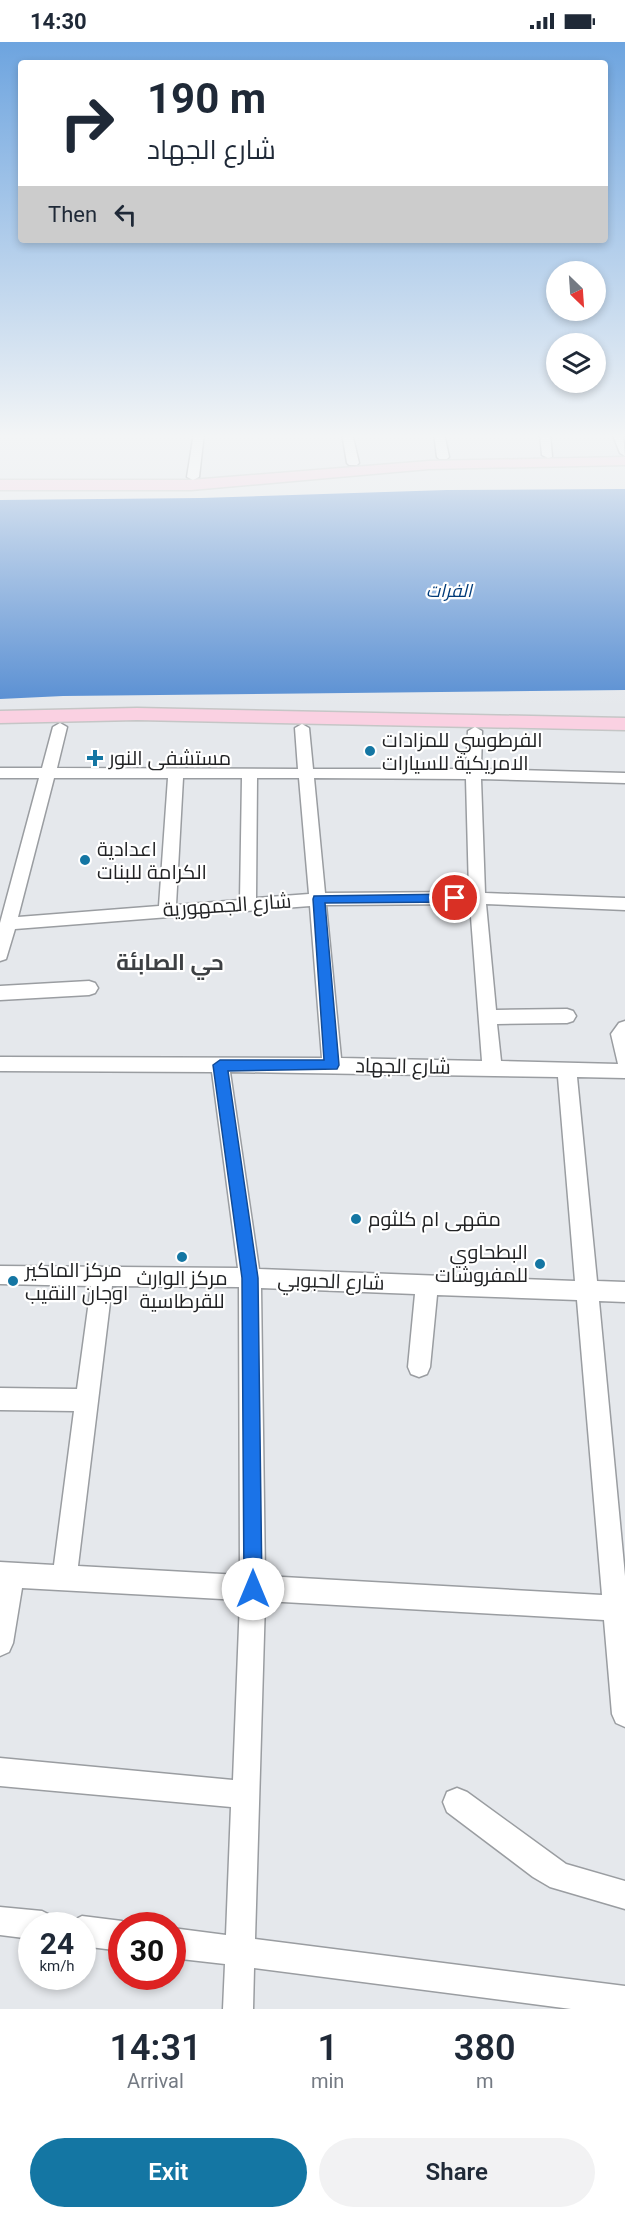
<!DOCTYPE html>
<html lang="en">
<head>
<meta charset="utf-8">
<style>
  :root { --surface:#fff; --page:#f2f2f3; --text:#1f2937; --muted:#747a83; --accent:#1476a3 }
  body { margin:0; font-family:Roboto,Cairo,sans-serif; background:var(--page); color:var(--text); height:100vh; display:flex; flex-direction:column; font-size:22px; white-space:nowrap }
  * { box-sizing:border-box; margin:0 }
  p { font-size:20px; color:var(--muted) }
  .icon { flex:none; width:33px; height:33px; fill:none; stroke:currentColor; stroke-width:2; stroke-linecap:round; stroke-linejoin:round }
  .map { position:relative; height:1967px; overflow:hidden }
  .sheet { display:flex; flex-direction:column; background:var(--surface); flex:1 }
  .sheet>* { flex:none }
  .guide { position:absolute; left:18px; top:18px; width:590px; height:183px; border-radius:6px; box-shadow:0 3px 9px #0003; background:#fff; color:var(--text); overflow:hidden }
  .needle { width:39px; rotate:155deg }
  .controls { position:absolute; left:546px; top:219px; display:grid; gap:12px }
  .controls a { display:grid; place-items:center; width:60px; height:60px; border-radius:50%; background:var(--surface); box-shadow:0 3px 9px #0003; font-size:30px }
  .speed { position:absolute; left:18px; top:1870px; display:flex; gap:12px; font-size:30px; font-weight:700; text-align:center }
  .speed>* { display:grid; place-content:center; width:78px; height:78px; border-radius:50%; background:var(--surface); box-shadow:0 3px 9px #0003; line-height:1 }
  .speed small { font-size:15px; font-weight:400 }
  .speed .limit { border:9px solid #d22; background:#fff; color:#111 }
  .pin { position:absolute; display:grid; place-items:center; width:51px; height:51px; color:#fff; margin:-26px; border:3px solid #fff; border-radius:50%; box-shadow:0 2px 6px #0007 }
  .me { position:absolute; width:66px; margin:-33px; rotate:0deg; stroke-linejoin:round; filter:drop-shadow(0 0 4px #0008) }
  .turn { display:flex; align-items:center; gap:21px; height:126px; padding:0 30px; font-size:27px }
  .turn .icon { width:78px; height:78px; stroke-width:2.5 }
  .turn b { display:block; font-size:42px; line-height:51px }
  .then { display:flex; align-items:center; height:57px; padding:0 30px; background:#0003; gap:12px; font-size:22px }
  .eta { display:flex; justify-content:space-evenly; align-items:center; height:102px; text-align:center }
  .eta b { font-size:36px; font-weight:600; line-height:42px }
  .action { display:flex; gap:12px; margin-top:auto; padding:12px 30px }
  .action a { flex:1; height:69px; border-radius:36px; background:var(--accent); color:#fff; font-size:24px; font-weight:600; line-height:69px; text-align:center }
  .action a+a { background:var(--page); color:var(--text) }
  .status { display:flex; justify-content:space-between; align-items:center; height:42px; padding:0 30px; background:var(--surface); direction:ltr }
  .status svg { height:16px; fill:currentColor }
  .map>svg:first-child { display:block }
</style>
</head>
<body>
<div class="status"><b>14:30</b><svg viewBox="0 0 49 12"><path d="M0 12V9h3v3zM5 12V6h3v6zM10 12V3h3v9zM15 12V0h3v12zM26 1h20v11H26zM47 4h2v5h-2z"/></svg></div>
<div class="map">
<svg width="625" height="1967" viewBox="0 0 625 1967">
  <rect width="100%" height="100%" fill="#e5e8ec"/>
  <!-- water -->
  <path fill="#568dd2" d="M 625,447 L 625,648 L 63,654 L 0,657 L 0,458 L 201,456 L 447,448 Z"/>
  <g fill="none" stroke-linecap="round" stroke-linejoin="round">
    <!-- minor casing -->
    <g stroke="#9a9da1" stroke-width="3">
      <path id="minor" d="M 194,391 L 204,391 L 199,435 L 193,438 L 187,435 Z
        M 342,391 L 352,391 L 359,421 L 357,423 L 349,423 L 347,421 Z
        M 434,391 L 444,391 L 449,415 L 447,417 L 439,417 L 437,415 Z
        M 540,391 L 550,391 L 552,415 L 548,416 L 542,413 Z
        M 612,391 L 623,391 L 625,414 L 620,411 Z
        M 60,681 L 67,685 L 57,726 L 298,727 L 295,686 L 302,682 L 309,686 L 313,727 L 466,727 L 468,689 L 475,685 L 482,689 L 481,727 L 625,731 L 625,741 L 481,737 L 485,851 L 625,856 L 625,868 L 486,862 L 496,968 L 567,967 L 573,969 L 576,974 L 573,979 L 567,981 L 497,982 L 501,1019 L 618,1022 L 611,992 L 619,981 L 625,979 L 625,1036 L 577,1035 L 597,1239 L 625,1240 L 625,1260 L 599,1259 L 625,1534 L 625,1685 L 616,1681 L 612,1672 L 604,1578 L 265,1559 L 255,1897 L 625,1944 L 625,1967 L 571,1967 L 254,1926 L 253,1967 L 223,1967 L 225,1922 L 172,1916 L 172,1886 L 226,1893 L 231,1765 L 0,1744 L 0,1716 L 233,1738 L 240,1558 L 22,1546 L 13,1601 L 9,1610 L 0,1614 L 0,1520 L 54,1523 L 74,1369 L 0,1368 L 0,1346 L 77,1347 L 91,1244 L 0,1242 L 0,1224 L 238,1226 L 212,1030 L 0,1029 L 0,1015 L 322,1016 L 310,864 L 15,887 L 6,917 L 0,919 L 0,881 L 39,736 L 0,736 L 0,726 L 42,726 L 53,685 ZM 54,736 L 168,736 L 159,864 L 18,875 ZM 183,736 L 242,736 L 240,858 L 176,863 ZM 257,736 L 299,736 L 309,852 L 256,856 ZM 314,736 L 466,737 L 469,850 L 325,851 ZM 470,862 L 482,1019 L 341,1016 L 326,863 ZM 230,1030 L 558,1035 L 575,1239 L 259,1227 ZM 112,1244 L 239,1245 L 240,1533 L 78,1524 ZM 261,1246 L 415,1252 L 408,1325 L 411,1332 L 419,1335 L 427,1332 L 430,1325 L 437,1253 L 577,1258 L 602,1553 L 265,1534 Z
        M 89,939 L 95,941 L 98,946 L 95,951 L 89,953 L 0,958 L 0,944 Z
        M 457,1746 L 467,1750 L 566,1822 L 625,1839 L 625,1867 L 550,1845 L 533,1835 L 447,1770 L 443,1760 L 447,1750 Z
        M 0,1865 L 42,1869 L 52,1874 L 57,1884 L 32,1884 L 32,1897 L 0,1893 Z
        M 82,1874 L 122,1879 L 132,1884 L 122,1884 L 122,1909 L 82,1904 L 82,1884 L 70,1884 L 72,1879 Z"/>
    </g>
    <!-- major casing -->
    <g stroke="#c5c6c6" stroke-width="3">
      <path id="major" d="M 625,415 L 625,423 L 429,427 L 191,448 L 0,448 L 0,438 L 191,438 L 429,419 Z
        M 137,666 L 625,676 L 625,688 L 137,678 L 0,681 L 0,669 Z"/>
    </g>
    <!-- minor -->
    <use href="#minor" fill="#fff" fill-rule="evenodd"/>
    <!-- major -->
    <use href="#major" fill="#fad1e2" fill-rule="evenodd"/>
  </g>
  <!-- sky -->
  <linearGradient id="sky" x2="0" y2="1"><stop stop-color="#6da4df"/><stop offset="0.59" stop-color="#f3f5f6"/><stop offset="1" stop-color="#f3f5f6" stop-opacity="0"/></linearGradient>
  <rect width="625" height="667" fill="url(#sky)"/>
  <!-- route -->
  <path fill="#1a73e8" stroke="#114b97" stroke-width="1.5" d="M 455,852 L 462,856 L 455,860 L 325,861 L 339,1023 L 337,1027 L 228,1029 L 258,1236 L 262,1547 L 260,1553 L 253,1556 L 246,1553 L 244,1547 L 242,1236 L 213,1023 L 220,1018 L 324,1018 L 313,857 L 314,854 Z"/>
  <!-- markers -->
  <g fill="#1476a3" stroke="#fff" stroke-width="2">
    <circle cx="370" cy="709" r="6"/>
    <path d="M92 707h6v6h6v6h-6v6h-6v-6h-6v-6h6z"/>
    <circle cx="85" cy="818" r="6"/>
    <circle cx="356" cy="1177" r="6"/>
    <circle cx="182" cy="1215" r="6"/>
    <circle cx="540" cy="1222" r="6"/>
    <circle cx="13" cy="1239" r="6"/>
  </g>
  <g text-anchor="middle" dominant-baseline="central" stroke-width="4.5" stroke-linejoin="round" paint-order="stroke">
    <!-- far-water labels -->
    <g font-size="18" font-style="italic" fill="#003b79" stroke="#fff">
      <text x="449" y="548">الفرات</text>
    </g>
    <!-- poi labels -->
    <g font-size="20" fill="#212224" stroke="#fff" text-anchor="start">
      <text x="382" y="698">الفرطوسي للمزادات<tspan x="382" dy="23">الامريكية للسيارات</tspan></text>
      <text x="109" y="716">مستشفى النور</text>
      <text x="97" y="807">اعدادية<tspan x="97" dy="23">الكرامة للبنات</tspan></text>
      <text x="368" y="1177">مقهى ام كلثوم</text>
      <text x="528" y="1210" text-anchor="end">البطحاوي<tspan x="528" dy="23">للمفروشات</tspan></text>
      <text x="25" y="1228">مركز الماكير<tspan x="25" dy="23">اوجان النقيب</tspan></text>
      <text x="182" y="1236" text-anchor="middle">مركز الوارث<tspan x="182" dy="23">للقرطاسية</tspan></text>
    </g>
    <!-- street labels -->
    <g font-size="20" fill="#212224" stroke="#fff">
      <text transform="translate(227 863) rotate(-4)">شارع الجمهورية</text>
      <text transform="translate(403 1024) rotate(1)">شارع الجهاد</text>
      <text transform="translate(331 1239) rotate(2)">شارع الحبوبي</text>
    </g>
    <!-- quarter labels -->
    <g font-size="22" font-weight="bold" fill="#3d4043" stroke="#fff">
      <text x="170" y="920">حي الصابئة</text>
    </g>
  </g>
</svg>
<div class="controls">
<a><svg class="needle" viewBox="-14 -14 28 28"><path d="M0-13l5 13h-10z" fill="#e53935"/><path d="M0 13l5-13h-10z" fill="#747a83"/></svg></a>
<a><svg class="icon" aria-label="layers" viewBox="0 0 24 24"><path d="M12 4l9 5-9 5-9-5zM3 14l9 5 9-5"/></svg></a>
</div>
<div class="speed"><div>24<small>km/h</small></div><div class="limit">30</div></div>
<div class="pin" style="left:455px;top:856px;background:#d93025"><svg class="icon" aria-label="arrive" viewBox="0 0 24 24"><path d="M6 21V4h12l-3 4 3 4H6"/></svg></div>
<svg class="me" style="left:253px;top:1547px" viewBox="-20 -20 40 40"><circle r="19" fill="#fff"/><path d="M0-13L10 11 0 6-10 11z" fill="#1a73e8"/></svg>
<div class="guide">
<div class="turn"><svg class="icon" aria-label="right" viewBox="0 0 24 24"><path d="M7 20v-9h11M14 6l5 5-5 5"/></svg><div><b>190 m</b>شارع الجهاد</div></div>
<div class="then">Then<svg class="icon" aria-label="left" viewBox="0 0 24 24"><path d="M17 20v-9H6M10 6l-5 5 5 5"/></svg></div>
</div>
</div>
<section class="sheet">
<div class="eta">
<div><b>14:31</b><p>Arrival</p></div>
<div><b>1</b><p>min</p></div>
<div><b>380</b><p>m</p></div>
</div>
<div class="action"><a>Exit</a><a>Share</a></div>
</section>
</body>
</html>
